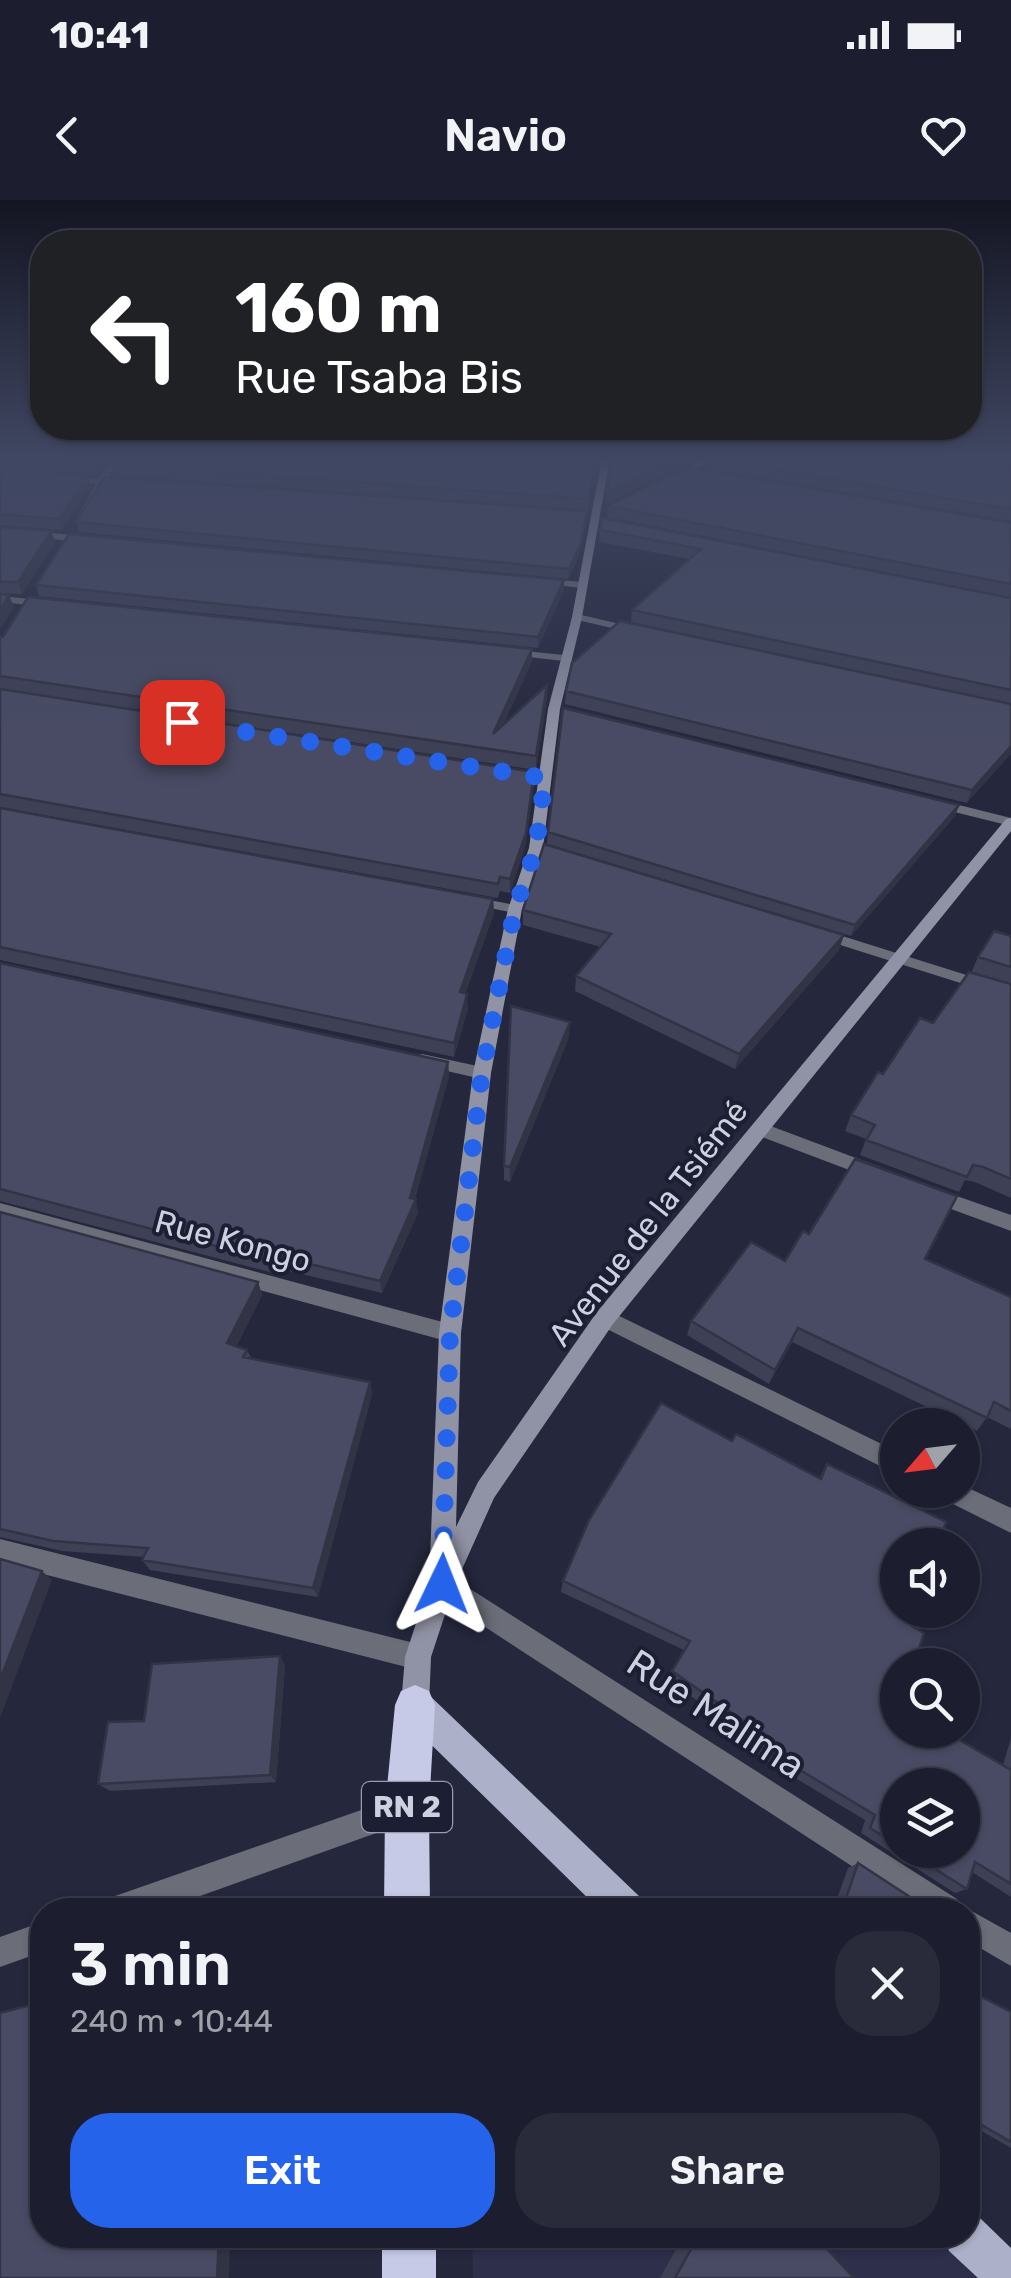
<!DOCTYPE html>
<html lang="en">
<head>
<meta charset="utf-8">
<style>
  :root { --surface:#1c1d2e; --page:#292a3a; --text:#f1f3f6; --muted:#a0a2aa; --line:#3a3b4a; --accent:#2563eb }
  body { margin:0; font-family:Rubik,sans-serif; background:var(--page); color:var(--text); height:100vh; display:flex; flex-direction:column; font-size:38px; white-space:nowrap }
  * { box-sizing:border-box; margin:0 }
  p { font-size:32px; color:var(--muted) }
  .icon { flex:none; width:55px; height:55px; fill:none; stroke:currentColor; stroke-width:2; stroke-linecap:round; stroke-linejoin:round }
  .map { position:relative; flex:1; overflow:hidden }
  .panel { position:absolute; left:30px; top:1698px; width:950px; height:350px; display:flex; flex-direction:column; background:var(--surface); border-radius:40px; box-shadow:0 2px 8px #0004,0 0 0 2px var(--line) }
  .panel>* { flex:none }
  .guide { position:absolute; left:30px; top:30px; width:952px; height:210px; border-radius:40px; box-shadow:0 2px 8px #0004,0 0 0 2px var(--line); background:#202124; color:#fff; overflow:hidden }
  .needle { width:65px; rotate:242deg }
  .tools { position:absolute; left:880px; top:1208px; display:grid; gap:20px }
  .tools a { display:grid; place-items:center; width:100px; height:100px; border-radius:50%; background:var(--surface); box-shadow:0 2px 8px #0004,0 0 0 2px var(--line); font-size:50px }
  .pin { position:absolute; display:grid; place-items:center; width:85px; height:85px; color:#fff; margin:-42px; border-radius:20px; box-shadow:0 5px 15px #0006 }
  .me { position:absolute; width:110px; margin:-55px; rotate:2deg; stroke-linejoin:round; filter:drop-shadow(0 0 8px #0008) }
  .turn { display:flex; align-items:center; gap:35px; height:210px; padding:0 40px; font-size:45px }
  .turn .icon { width:130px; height:130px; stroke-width:2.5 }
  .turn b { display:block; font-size:70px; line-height:85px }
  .round { display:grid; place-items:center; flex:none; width:105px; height:105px; border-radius:40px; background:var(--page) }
  .headline { display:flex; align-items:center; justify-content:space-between; height:170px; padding:0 40px }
  h1 { font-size:60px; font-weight:600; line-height:75px }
  .primary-button { display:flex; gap:20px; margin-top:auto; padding:20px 40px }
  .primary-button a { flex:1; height:115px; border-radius:40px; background:var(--accent); color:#fff; font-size:40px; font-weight:600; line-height:115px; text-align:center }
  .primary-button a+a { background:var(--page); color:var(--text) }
  .status { display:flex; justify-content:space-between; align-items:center; height:70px; padding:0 50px; background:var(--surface); direction:ltr }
  .status svg { height:28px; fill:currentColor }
  header { display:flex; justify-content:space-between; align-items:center; height:130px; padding:0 40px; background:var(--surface); font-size:45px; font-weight:600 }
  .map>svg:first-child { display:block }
</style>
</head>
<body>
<div class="status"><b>10:41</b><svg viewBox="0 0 49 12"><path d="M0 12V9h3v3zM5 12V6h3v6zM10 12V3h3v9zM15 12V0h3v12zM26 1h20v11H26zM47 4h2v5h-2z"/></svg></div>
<header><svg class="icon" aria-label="back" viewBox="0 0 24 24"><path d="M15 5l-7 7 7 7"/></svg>Navio<svg class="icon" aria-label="heart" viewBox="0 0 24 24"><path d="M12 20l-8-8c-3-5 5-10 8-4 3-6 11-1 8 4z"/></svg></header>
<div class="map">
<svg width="1011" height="2078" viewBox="0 0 1011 2078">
  <rect width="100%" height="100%" fill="#25273d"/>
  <!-- built -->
  <path fill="#2d2f4b" d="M 472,2035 L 939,2035 L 983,2078 L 473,2078 Z"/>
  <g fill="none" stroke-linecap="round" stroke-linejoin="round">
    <!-- street -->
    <path fill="#6b6d78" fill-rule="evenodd" d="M 112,258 L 120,258 L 107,280 L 132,284 L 104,285 L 81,322 L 75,322 L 96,284 L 58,279 L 62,277 L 99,279 Z
      M 0,328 L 92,337 L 97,340 L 92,343 L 0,334 Z
      M 539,378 L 582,382 L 587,385 L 582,388 L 536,383 Z
      M 0,396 L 50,401 L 55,404 L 50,407 L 0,402 Z
      M 577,414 L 642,429 L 643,431 L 638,434 L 573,419 L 573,415 Z
      M 506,449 L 564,455 L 570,458 L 564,461 L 502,454 L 502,450 Z
      M 935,599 L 1011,618 L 1011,626 L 930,606 L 930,600 Z
      M 468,696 L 515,705 L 522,709 L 515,713 L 463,703 L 463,697 Z
      M 820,729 L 1011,789 L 1011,799 L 815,737 L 812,734 Z
      M 422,854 L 482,867 L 491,873 L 482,879 L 416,864 L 413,860 L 416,856 Z
      M 760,922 L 880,967 L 882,972 L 873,979 L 754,934 L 751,929 L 754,924 Z
      M 928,986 L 1011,1015 L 1011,1031 L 921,998 L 918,993 Z
      M 0,1003 L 450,1124 L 458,1127 L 461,1133 L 458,1139 L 450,1142 L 0,1019 Z
      M 605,1109 L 898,1252 L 898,1275 L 597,1124 L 594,1118 L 597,1112 Z
      M 962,1285 L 1011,1308 L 1011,1333 L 941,1298 L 937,1290 L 962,1290 Z
      M 0,1339 L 418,1444 L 427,1448 L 431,1457 L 427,1466 L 418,1470 L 0,1363 Z
      M 442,1371 L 957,1699 L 961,1710 L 919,1710 L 433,1393 L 429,1384 L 433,1375 Z
      M 407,1594 L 417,1598 L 421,1608 L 417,1618 L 407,1622 L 161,1710 L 103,1710 L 107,1699 L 118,1695 Z
      M 968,1709 L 1011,1733 L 1011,1766 L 968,1741 L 968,1710 L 965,1710 Z
      M 42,1722 L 42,1752 L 0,1767 L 0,1737 Z"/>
    <!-- secondary -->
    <path fill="#9092a5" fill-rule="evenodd" d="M 602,258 L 610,258 L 582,417 L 560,509 L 543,648 L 522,709 L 491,873 L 461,1133 L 456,1327 L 478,1282 L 597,1112 L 1006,619 L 1011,618 L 1011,631 L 613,1124 L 494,1298 L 454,1387 L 431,1457 L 429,1505 L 425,1515 L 415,1519 L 405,1515 L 401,1505 L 405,1457 L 429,1384 L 439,1133 L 473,873 L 508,709 L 529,648 L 548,509 L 572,417 Z
      M 707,258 L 717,258 L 674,280 L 667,278 Z"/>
    <!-- primary -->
    <path fill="#acb0c8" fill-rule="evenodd" d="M 415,1488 L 427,1493 L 640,1697 L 646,1710 L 600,1710 L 403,1517 L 398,1505 L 403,1493 Z
      M 968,2014 L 981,2019 L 1011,2048 L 1011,2078 L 978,2078 L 949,2051 L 943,2035 L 968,2035 Z"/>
    <!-- highway -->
    <path fill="#c6cae7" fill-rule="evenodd" d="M 415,1485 L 429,1491 L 435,1505 L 429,1608 L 430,1710 L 384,1710 L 385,1608 L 395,1505 L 401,1491 Z
      M 382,2035 L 436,2035 L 436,2078 L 382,2078 Z"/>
  </g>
  <!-- wall -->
  <path fill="#3e4055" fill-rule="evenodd" d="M 0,258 L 108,258 L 98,274 L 0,268 Z
    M 116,258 L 599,258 L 595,266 L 588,310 L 114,275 L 112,264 Z
    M 706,258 L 1011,258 L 1011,321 L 705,268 Z
    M 0,268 L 88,275 L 90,285 L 62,330 L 0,325 Z
    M 608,306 L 1011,323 L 1011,397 L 607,317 Z
    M 587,311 L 580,353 L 568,379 L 79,332 L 76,322 Z
    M 0,327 L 51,331 L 55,342 L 22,394 L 0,393 Z
    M 600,330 L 1011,398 L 1011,504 L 631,422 L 632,410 L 690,359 L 599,342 Z
    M 36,385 L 564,390 L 538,448 L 39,396 Z
    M 0,437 L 532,449 L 532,461 L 503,525 L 547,498 L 536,570 L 0,489 Z
    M 0,489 L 534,585 L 525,647 L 510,693 L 500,691 L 498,698 L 0,607 Z
    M 566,491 L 1011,504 L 967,603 L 565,504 Z
    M 959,605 L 955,616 L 851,736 L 547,644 L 548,632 Z
    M 0,608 L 493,699 L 494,713 L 465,794 L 468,808 L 454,857 L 0,760 Z
    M 523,710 L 839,750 L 735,869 L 575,791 L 576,776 L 601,747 L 523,725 Z
    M 1011,736 L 1011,998 L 975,982 L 965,980 L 959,992 L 860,955 L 866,939 L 845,931 L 851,915 L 883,874 L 933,823 L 971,773 L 978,757 Z
    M 0,763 L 448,862 L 449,876 L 415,999 L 418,1013 L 382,1093 L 276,1068 L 273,1073 L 0,1001 Z
    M 569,837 L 510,982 L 504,980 L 504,966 Z
    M 0,1012 L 258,1082 L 262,1095 L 236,1146 L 247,1150 L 251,1158 L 370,1182 L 372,1194 L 318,1397 L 150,1370 L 142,1360 L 144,1357 L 62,1351 L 0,1337 Z
    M 809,1034 L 925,1059 L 1011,1097 L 1011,1229 L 987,1217 L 977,1231 L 792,1142 L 769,1184 L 687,1135 L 691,1121 L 785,1061 Z
    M 732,1241 L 819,1278 L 827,1264 L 898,1465 L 898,1530 L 1003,1565 L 1011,1538 L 1011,1697 L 972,1672 L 967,1689 L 955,1693 L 861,1633 L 865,1620 L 734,1541 L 739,1530 L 668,1480 L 684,1450 L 561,1392 L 563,1381 ZM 898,1585 L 962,1650 L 898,1650 Z
    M 280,1456 L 285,1466 L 276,1582 L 110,1591 L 98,1584 L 144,1521 Z
    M 858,1663 L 930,1710 L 953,1710 L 833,1710 L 848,1668 Z
    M 968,1790 L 1011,1812 L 1011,1948 L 968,1923 Z
    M 684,2035 L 814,2035 L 854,2078 L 660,2078 Z"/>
  <!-- shaded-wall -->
  <path fill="#323445" d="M 99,258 L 108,258 L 98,274 L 95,264 Z
    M 679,258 L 699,258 L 606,303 L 607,292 Z
    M 88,275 L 90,285 L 62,330 L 59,319 Z
    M 587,311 L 580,353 L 568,379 L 569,369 Z
    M 51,331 L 55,342 L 22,394 L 18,382 Z
    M 564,380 L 564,390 L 538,448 L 538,437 Z
    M 9,395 L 14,407 L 0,429 L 0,410 Z
    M 532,449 L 532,461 L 493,547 L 493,534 Z
    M 547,485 L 547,498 L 536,570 L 536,556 Z
    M 1011,546 L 1011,554 L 967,603 L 972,590 Z
    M 534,572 L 534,585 L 525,647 L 510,693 L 510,679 Z
    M 959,605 L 955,616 L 851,736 L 855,725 Z
    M 493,699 L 494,713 L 460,806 L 460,792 Z
    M 844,735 L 839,750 L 735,869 L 739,854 Z
    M 467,794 L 468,808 L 454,857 L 454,843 Z
    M 570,822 L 569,837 L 510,982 L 510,967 Z
    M 448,862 L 449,876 L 413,1007 L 416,999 L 418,1013 L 382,1093 L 380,1081 L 410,998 Z
    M 272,1055 L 276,1068 L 273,1073 L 269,1060 Z
    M 258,1082 L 262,1095 L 232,1156 L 227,1143 Z
    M 798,1128 L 792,1142 L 769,1184 L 775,1170 Z
    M 370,1182 L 372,1194 L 318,1397 L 313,1388 Z
    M 42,1371 L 52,1380 L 0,1518 L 0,1480 Z
    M 280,1456 L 285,1466 L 276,1582 L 270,1575 Z
    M 219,2035 L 230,2035 L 229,2078 L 217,2078 Z"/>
  <!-- building -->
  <path fill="#484b63" stroke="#323445" stroke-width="2.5" d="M 0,258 L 99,258 L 95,264 Z
    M 116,258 L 495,258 L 595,266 L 589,299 L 112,264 Z
    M 613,258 L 679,258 L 607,292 Z
    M 706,258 L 1011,258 L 1011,309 Z
    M 688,267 L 1011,323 L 1011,384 L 608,306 Z
    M 0,268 L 88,275 L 59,319 L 0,314 Z
    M 104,277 L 587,311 L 581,343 L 569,369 L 76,322 Z
    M 602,318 L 1011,398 L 1011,490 L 632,410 L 701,349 L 600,330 Z
    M 0,327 L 51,331 L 18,382 L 0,382 Z
    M 69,334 L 564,380 L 538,437 L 36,385 Z
    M 0,394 L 9,395 L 0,410 Z
    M 28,397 L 532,449 L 493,534 L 547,485 L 536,556 L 0,476 L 0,437 L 3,437 Z
    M 620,421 L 1011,504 L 1011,546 L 972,590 L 566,491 L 572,463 Z
    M 0,489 L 534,572 L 526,633 L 510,679 L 500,677 L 498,684 L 0,594 Z
    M 563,508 L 959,605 L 855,725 L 548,632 Z
    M 0,608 L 493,699 L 460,792 L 467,794 L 454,843 L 0,747 Z
    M 544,644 L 844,735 L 739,854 L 576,776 L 611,734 L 523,710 Z
    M 994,731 L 1011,736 L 1011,767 L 978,757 Z
    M 0,763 L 448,862 L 410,998 L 416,999 L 380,1081 L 272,1055 L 269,1060 L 0,989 Z
    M 969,772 L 1011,784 L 1011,979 L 983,967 L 973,965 L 967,977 L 866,940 L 875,925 L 851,915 L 878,872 L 883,874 L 920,818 L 933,823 Z
    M 511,806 L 570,822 L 510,967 L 504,966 Z
    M 855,959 L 957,996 L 925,1059 L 1011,1097 L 1011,1211 L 994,1202 L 987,1218 L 798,1128 L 775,1170 L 691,1121 L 751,1042 L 785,1061 L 803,1031 L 809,1034 Z
    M 0,1012 L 258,1082 L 227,1143 L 247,1150 L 243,1157 L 370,1182 L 313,1388 L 142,1360 L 148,1348 L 53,1341 L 0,1329 Z
    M 661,1203 L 732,1241 L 736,1234 L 821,1279 L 827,1264 L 946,1322 L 938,1345 L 898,1345 L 898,1410 L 917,1410 L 912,1426 L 924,1433 L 914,1465 L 898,1465 L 898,1530 L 942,1530 L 1011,1570 L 1011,1684 L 975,1662 L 967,1689 L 905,1650 L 962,1650 L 962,1585 L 898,1585 L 898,1645 L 870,1628 L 875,1615 L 740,1534 L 745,1522 L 672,1471 L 690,1441 L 563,1381 L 589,1320 Z
    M 0,1359 L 42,1371 L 0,1480 Z
    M 280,1456 L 270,1575 L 98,1584 L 108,1522 L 144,1521 L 152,1464 Z
    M 858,1663 L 930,1710 L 953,1710 L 842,1710 Z
    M 968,1790 L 1011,1812 L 1011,1942 L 968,1917 L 968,1889 L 978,1842 L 968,1835 Z
    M 42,1802 L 42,2035 L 219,2035 L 217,2078 L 0,2078 L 0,1813 Z
    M 699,2035 L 814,2035 L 854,2078 L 675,2078 Z"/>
  <!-- sky -->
  <linearGradient id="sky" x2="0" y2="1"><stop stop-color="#141522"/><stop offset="0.47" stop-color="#404762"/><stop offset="1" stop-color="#404762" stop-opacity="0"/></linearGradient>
  <rect width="1011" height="549" fill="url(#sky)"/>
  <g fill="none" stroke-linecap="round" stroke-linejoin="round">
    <!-- route -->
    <path stroke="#2563eb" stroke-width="18" stroke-dasharray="0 32.4" d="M 182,522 L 545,578 L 536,648 L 515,709 L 482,873 L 450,1133 L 442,1384"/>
  </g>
  <g text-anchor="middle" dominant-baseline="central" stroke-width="8" stroke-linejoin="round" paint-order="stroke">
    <!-- shield labels -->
    <rect fill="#1c1e33" stroke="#999bab" stroke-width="2.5" x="362" y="1582" width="90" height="50" rx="8"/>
    <g font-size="30" font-weight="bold" fill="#ced0df">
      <text x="407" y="1607">RN 2</text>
    </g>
    <!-- street labels -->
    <g font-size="32" fill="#ced0df" stroke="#1c1e33">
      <text transform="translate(648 1023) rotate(-52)">Avenue de la Tsiémé</text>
      <text transform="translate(233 1041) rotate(15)">Rue Kongo</text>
    </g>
    <!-- near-street labels -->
    <g font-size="38" fill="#ced0df" stroke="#1c1e33">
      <text transform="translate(716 1514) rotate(33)">Rue Malima</text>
    </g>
  </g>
</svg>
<div class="tools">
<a><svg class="needle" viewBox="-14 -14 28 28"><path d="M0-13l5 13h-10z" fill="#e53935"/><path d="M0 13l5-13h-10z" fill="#a0a2aa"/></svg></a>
<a><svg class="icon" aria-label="sound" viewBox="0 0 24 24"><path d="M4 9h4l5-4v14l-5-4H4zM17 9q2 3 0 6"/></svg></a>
<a><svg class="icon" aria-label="search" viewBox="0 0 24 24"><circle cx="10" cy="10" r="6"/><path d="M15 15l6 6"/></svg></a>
<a><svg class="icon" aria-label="layers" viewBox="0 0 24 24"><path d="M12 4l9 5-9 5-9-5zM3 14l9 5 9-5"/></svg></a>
</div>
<div class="pin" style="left:182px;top:522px;background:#d93025"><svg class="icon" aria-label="arrive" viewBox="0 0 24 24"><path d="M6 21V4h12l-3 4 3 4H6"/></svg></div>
<svg class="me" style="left:442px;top:1384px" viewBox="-20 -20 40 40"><path d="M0-17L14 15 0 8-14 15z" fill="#2563eb" stroke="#fff" stroke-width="4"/></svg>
<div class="guide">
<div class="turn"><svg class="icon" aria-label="left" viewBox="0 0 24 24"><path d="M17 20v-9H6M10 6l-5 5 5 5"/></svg><div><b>160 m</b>Rue Tsaba Bis</div></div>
</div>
<section class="panel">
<div class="headline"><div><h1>3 min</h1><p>240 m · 10:44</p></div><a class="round"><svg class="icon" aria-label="close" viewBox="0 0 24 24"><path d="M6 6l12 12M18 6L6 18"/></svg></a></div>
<div class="primary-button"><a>Exit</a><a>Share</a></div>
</section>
</div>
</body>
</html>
